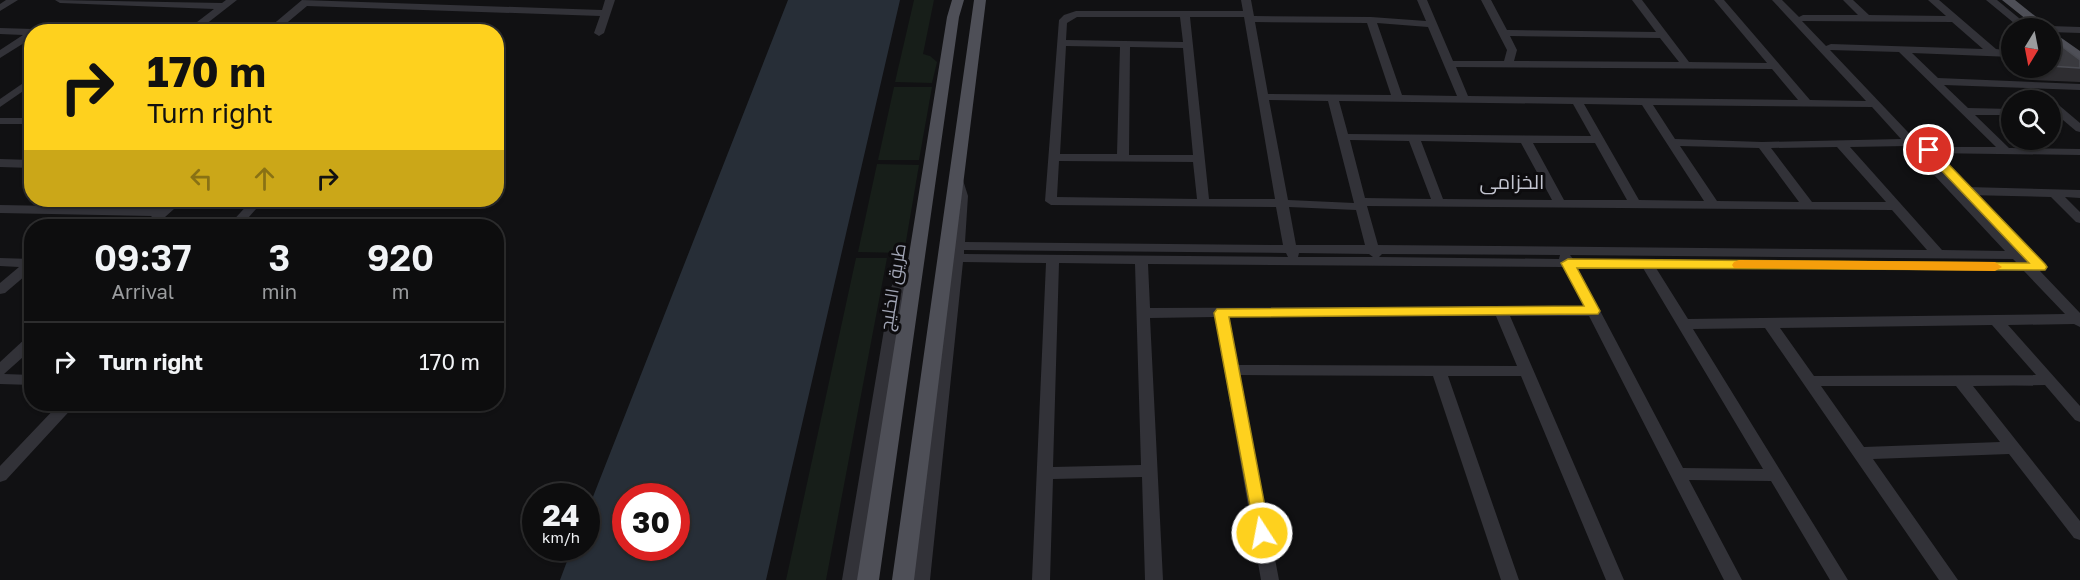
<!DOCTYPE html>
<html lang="en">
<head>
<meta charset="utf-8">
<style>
  :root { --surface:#0d0d0e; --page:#1b1b1c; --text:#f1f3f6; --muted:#9a9c9e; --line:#2d2d2e }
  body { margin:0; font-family:"Golos Text",Cairo,sans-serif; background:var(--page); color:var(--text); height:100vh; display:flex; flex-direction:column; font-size:22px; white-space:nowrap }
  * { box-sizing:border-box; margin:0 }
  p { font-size:20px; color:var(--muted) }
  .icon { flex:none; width:33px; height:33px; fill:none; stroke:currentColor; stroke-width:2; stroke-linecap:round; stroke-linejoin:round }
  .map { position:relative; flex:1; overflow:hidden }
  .details { position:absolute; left:24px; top:219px; width:480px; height:192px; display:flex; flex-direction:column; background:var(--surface); border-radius:24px; box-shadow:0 2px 4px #0004,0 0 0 2px var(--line) }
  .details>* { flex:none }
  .top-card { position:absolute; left:24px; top:24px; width:480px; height:183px; border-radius:24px; box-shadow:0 2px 4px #0004,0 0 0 2px var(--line); background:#fed11e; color:#111; overflow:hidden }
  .needle { width:39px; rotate:190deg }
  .tools { position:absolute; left:2001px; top:18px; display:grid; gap:12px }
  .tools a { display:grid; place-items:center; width:60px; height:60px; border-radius:50%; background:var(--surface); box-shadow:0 2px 4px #0004,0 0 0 2px var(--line); font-size:30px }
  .speed { position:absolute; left:522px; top:483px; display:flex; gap:12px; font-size:30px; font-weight:700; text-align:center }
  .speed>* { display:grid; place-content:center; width:78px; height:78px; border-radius:50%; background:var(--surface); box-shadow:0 2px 4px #0004,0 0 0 2px var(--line); line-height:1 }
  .speed small { font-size:15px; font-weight:400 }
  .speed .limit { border:9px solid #d22; background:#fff; color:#111 }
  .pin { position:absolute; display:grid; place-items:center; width:51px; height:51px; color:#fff; margin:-26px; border:3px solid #fff; border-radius:50%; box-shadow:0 2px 6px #0007 }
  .me { position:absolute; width:66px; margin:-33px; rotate:349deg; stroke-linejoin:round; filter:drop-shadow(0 0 4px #0008) }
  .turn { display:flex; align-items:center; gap:21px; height:126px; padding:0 24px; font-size:27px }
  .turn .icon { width:78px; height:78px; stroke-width:2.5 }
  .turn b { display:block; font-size:42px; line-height:51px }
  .lanes { display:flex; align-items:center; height:57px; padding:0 24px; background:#0003; justify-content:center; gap:30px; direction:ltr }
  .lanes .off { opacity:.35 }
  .eta { display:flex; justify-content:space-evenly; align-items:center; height:102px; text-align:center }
  .eta b { font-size:36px; font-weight:600; line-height:42px }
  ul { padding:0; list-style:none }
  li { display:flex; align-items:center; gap:18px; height:78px; padding:0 24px; border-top:2px solid var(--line) }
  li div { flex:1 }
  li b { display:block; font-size:22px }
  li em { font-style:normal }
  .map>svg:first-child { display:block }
</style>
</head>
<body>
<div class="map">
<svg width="2080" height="580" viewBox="0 0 2080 580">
  <rect width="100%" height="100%" fill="#111113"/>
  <!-- green -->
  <path fill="#171e19" d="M 914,0 L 934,0 L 923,54 L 930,56 L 937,62 L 932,83 L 895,82 Z
    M 894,87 L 932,87 L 919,160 L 878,160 Z
    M 877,164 L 919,165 L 904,253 L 858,252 Z
    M 856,258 L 887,258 L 826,580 L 786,580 Z"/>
  <!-- water -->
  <path fill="#272e37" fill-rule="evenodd" d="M 788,0 L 900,0 L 766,580 L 560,580 L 572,548 L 586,548 L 587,512 ZM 626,496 L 676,496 L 676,548 L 626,548 Z"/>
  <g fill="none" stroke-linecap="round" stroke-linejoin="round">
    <!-- minor -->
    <path fill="#323238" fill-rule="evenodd" d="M 6,0 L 18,0 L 0,11 L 0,4 Z
      M 55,0 L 222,3 L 226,0 L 237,0 L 196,32 L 184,32 L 214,9 L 60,3 Z
      M 302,0 L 602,10 L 605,0 L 615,0 L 604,33 L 599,36 L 594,33 L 600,16 L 307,6 L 276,32 L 264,32 Z
      M 1241,0 L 1251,0 L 1254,16 L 1371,17 L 1426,21 L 1417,0 L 1427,0 L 1453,61 L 1504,61 L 1507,50 L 1481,0 L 1491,0 L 1507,30 L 1656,32 L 1632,0 L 1642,0 L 1689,62 L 1767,63 L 1714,0 L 1724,0 L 1810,100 L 1866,101 L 1772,0 L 1782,0 L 1799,17 L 1803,15 L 1858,15 L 1843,0 L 1853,0 L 1869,15 L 1946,16 L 1928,0 L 1939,0 L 1996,49 L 2012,51 L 2012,57 L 1912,53 L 1938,78 L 2080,84 L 2080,90 L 1944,85 L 1968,108 L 2012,109 L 2012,115 L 1975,115 L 2009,148 L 2080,149 L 2080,155 L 1928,153 L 1962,189 L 1967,187 L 2080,190 L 2080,198 L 2065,197 L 2080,212 L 2080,223 L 2076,222 L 2051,197 L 1967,195 L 2020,251 L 2033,252 L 2035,255 L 2028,259 L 2032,263 L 2046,264 L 2048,267 L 2046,270 L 2040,271 L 2080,313 L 2080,327 L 2074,324 L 2008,325 L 2080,406 L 2080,422 L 2075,420 L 2045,385 L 1973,386 L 2080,521 L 2080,540 L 2074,538 L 2009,454 L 1873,459 L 1958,580 L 1939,580 L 1765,328 L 1693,329 L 1848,580 L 1830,580 L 1771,481 L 1689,480 L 1742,580 L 1724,580 L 1589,316 L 1510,316 L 1624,580 L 1606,580 L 1521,376 L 1448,376 L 1519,580 L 1501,580 L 1433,376 L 1240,375 L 1279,580 L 1261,580 L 1215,317 L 1150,318 L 1163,580 L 1145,580 L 1142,477 L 1053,479 L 1050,580 L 1032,580 L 1046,263 L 963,262 L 930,580 L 912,580 L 955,221 L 956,196 L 952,180 L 958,176 L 962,177 L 968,196 L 965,242 L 1283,245 L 1276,207 L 1051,205 L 1045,201 L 1059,20 L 1064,15 L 1076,11 L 1243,11 ZM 1077,17 L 1180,17 L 1183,42 L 1066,40 L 1067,23 ZM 1190,17 L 1244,17 L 1275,199 L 1209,199 ZM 1802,21 L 1952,22 L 1983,49 L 1831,44 L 1826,46 ZM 1255,22 L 1367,23 L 1391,95 L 1268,94 ZM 1377,23 L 1428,27 L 1457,96 L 1402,95 ZM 1510,36 L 1660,38 L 1679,62 L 1514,61 L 1517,50 ZM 1066,46 L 1120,47 L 1117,154 L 1060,154 ZM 1130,47 L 1183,48 L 1193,155 L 1129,155 ZM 1830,50 L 1899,52 L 1996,147 L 1929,147 L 1924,149 ZM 1456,67 L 1772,69 L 1798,100 L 1468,96 ZM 1269,100 L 1328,101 L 1354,203 L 1288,200 ZM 1339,101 L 1573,104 L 1591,136 L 1348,134 ZM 1584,104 L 1642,105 L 1704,201 L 1639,200 ZM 1653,105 L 1872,107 L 1901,139 L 1762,142 L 1675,139 ZM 1350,140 L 1409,141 L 1431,199 L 1365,198 ZM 1421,141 L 1521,143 L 1552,200 L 1443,199 ZM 1533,143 L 1595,143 L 1627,200 L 1564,200 ZM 1680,146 L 1759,148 L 1799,202 L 1717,201 ZM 1907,146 L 2005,251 L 1942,250 L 1850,147 ZM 1837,147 L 1886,202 L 1812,202 L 1771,148 ZM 1059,161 L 1193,162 L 1197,199 L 1057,197 ZM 1367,206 L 1892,210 L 1927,250 L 1378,245 ZM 1289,207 L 1356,210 L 1365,245 L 1296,245 ZM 964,250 L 1286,253 L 1288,257 L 964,254 ZM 1299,253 L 1369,254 L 1373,257 L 1298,257 ZM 1382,254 L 1560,255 L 1559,259 L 1379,257 ZM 1570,255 L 2013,259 L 2017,263 L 1573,259 ZM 1059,263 L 1135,264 L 1141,465 L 1053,467 ZM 1148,264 L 1564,267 L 1584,306 L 1150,308 ZM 1577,267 L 1643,268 L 1763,469 L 1683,468 ZM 1656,268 L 2024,271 L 2065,314 L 1688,319 ZM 1496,316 L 1517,366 L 1238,365 L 1229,317 ZM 1992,325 L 2036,375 L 1814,376 L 1780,328 ZM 1821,386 L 1956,386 L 2000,442 L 1864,447 Z
      M 1986,0 L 1997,0 L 2031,28 L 2020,28 Z
      M 2050,26 L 2080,27 L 2080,33 L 2050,32 L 2050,28 L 2045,28 Z
      M 0,28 L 33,29 L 38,32 L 32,32 L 32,38 L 0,58 L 0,50 L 23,35 L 0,34 Z
      M 32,77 L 32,85 L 0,107 L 0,99 Z
      M 2047,100 L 2054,101 L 2080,123 L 2080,132 L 2076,131 L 2050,109 L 2050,100 Z
      M 0,118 L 32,118 L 32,124 L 0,124 Z
      M 0,159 L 32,160 L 32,168 L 0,167 Z
      M 171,200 L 184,200 L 155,226 L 142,226 L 152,216 L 0,213 L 0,205 L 161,208 Z
      M 252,200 L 264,200 L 241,226 L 228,226 Z
      M 916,254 L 923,258 L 910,274 L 905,288 L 860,580 L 842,580 L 891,288 C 896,276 903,258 916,254 Z
      M 0,258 L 32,259 L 32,270 L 5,293 L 0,294 L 0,283 L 19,267 L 0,266 Z
      M 32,335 L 32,349 L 4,374 L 32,375 L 32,385 L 0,384 L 0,362 L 27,337 Z
      M 59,404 L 76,404 L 6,480 L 0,482 L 0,466 Z"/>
    <!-- major -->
    <path fill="#4e4f57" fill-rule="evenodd" d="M 952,0 L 964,0 L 959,17 L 879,580 L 857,580 L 947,17 Z
      M 974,0 L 986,0 L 914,580 L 892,580 Z
      M 2002,0 L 2015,0 L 2050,28 L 2037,28 Z
      M 2050,30 L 2080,51 L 2080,61 L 2050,40 Z"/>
  </g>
  <!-- wall -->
  <path fill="#2e2d31" d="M 2050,45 L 2080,60 L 2080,82 L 2032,80 L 2018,68 L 2050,68 Z
    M 2012,53 L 2012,62 L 2008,59 Z"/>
  <!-- building -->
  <path fill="#3a3a3f" stroke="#4a4b52" stroke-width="1.5" d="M 2050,45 L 2060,45 L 2080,60 L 2080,68 L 2050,66 Z"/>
  <!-- route -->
  <path fill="#fed11e" stroke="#a58814" stroke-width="1.5" d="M 1929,146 L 1933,148 L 2045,264 L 2047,267 L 2045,270 L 1577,268 L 1600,311 L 1598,314 L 1229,317 L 1270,533 L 1268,538 L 1262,540 L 1256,538 L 1214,313 L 1217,309 L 1584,306 L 1561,263 L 1568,259 L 2029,263 L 1924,152 L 1923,150 Z"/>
  <!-- slow -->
  <path fill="#f59e0b" d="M 1739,260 L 1995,262 L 2002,267 L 1995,271 L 1734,268 L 1732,265 L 1734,262 Z"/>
  <g text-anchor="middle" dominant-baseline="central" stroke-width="6" stroke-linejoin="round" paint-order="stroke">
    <!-- street labels -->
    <g font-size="18" fill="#a1a5b5" stroke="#0d0c0e">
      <text transform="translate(892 287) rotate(-81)">طريق الخليج</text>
    </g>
    <!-- neighbourhood labels -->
    <g font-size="20" fill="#c3c5d0" stroke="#0d0c0e">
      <text x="1512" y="181">الخزامى</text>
    </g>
  </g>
</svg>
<div class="tools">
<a><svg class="needle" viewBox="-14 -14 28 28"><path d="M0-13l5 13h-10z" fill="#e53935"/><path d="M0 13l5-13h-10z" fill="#9a9c9e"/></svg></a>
<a><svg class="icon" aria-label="search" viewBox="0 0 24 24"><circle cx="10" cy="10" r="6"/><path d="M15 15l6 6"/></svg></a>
</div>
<div class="speed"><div>24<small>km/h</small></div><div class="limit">30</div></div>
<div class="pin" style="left:1929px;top:150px;background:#d93025"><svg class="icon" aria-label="arrive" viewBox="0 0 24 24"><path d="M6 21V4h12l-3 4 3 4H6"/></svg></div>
<svg class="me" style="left:1262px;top:533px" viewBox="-20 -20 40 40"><circle r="17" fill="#fed11e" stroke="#fff" stroke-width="3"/><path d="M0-11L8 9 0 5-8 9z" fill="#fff"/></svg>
<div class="top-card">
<div class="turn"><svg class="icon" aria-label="right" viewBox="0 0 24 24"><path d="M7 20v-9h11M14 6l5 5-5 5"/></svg><div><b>170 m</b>Turn right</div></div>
<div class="lanes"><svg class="icon off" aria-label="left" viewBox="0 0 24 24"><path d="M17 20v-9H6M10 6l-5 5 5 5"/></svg><svg class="icon off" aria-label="ahead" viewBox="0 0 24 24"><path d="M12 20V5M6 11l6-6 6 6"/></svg><svg class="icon" aria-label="right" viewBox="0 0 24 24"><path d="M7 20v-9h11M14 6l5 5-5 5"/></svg></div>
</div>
<section class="details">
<div class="eta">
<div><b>09:37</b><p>Arrival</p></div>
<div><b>3</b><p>min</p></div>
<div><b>920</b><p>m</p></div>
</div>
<ul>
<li><svg class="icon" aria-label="right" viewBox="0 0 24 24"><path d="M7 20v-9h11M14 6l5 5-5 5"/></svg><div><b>Turn right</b></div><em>170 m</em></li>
</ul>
</section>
</div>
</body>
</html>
